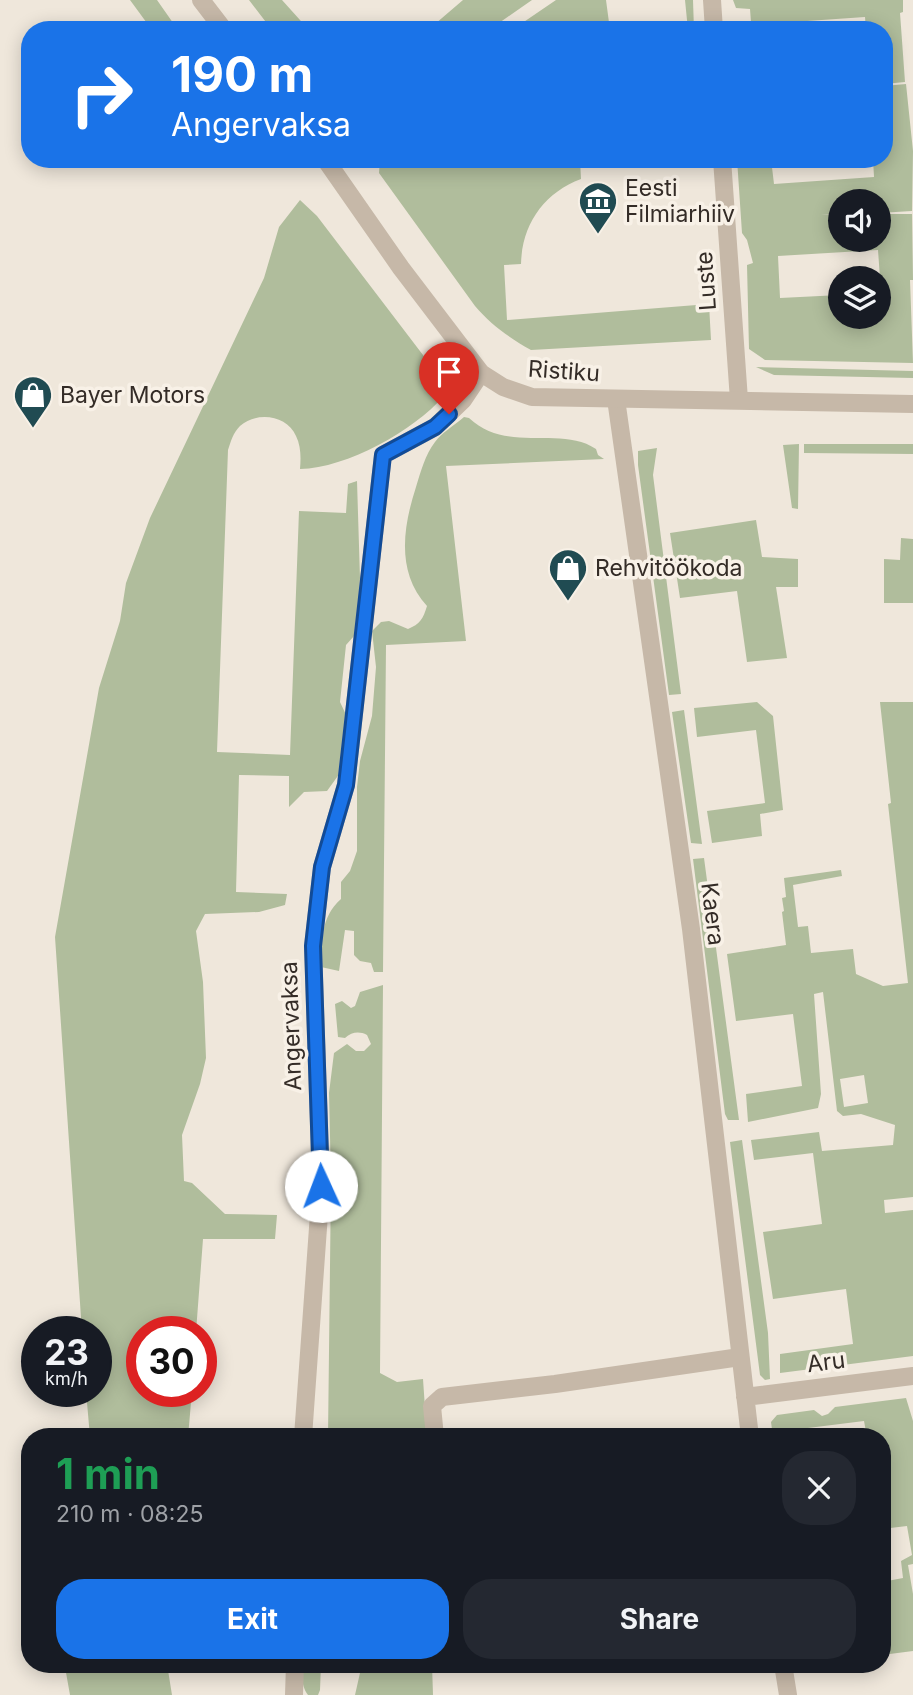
<!DOCTYPE html>
<html lang="en">
<head>
<meta charset="utf-8">
<style>
  :root { --surface:#171b24; --page:#242831; --text:#f1f3f6; --muted:#9ea1a6; --accent:#1a73e8 }
  body { margin:0; font-family:Inter,sans-serif; background:var(--page); color:var(--text); height:100vh; display:flex; flex-direction:column; font-size:26px; white-space:nowrap }
  * { box-sizing:border-box; margin:0 }
  p { font-size:23px; color:var(--muted) }
  .icon { flex:none; width:38px; height:38px; fill:none; stroke:currentColor; stroke-width:2; stroke-linecap:round; stroke-linejoin:round }
  .map { position:relative; flex:1; overflow:hidden }
  .drawer { position:absolute; left:21px; top:1428px; width:870px; height:245px; display:flex; flex-direction:column; background:var(--surface); border-radius:28px; box-shadow:0 4px 18px #0003 }
  .drawer>* { flex:none }
  .guide { position:absolute; left:21px; top:21px; width:872px; height:147px; border-radius:28px; box-shadow:0 4px 18px #0003; background:#1a73e8; color:#fff; overflow:hidden }
  .buttons { position:absolute; left:828px; top:189px; display:grid; gap:14px }
  .buttons a { display:grid; place-items:center; width:63px; height:63px; border-radius:50%; background:var(--surface); box-shadow:0 4px 18px #0003; font-size:35px }
  .speed { position:absolute; left:21px; top:1316px; display:flex; gap:14px; font-size:35px; font-weight:700; text-align:center }
  .speed>* { display:grid; place-content:center; width:91px; height:91px; border-radius:50%; background:var(--surface); box-shadow:0 4px 18px #0003; line-height:1 }
  .speed small { font-size:18px; font-weight:400 }
  .speed .limit { border:10px solid #d22; background:#fff; color:#111 }
  .pin { position:absolute; display:grid; place-items:center; width:60px; height:60px; color:#fff; margin:-72px -30px; border-radius:50% 50% 50% 0; rotate:-45deg; box-shadow:0 0 7px #0007 }
  .pin .icon { rotate:45deg }
  .me { position:absolute; width:77px; margin:-38px; rotate:358deg; stroke-linejoin:round; filter:drop-shadow(0 0 5px #0008) }
  .turn { display:flex; align-items:center; gap:24px; height:147px; padding:0 35px; font-size:32px }
  .turn .icon { width:91px; height:91px; stroke-width:2.5 }
  .turn b { display:block; font-size:49px; line-height:60px }
  .round { display:grid; place-items:center; flex:none; width:74px; height:74px; border-radius:28px; background:var(--page) }
  .head { display:flex; align-items:center; justify-content:space-between; height:119px; padding:0 35px }
  h1 { font-size:42px; font-weight:700; line-height:52px; color:#1e9e55 }
  .primary-button { display:flex; gap:14px; margin-top:auto; padding:14px 35px }
  .primary-button a { flex:1; height:80px; border-radius:28px; background:var(--accent); color:#fff; font-size:28px; font-weight:700; line-height:80px; text-align:center }
  .primary-button a+a { background:var(--page); color:var(--text) }
  .map>svg:first-child { display:block }
</style>
</head>
<body>
<div class="map">
<svg width="913" height="1695" viewBox="0 0 913 1695">
  <rect width="100%" height="100%" fill="#efe7db"/>
  <!-- green -->
  <path fill="#b0bd9c" fill-rule="evenodd" d="M 130,0 L 157,0 L 178,30 L 152,30 Z
    M 249,0 L 282,0 L 309,30 L 272,30 Z
    M 463,0 L 532,0 L 489,30 L 428,30 Z
    M 556,0 L 606,0 L 610,30 L 512,30 Z
    M 685,0 L 693,0 L 694,30 L 688,30 Z
    M 733,0 L 903,0 L 903,12 L 900,13 L 905,82 L 884,84 L 884,30 L 866,30 L 865,17 L 764,24 L 764,30 L 730,30 L 739,24 L 751,22 L 750,9 L 736,8 Z
    M 906,84 L 913,151 L 912,211 L 879,213 L 878,201 L 840,201 L 840,214 L 821,215 L 840,215 L 840,240 L 878,240 L 879,214 L 912,214 L 913,280 L 910,280 L 913,363 L 765,360 L 749,349 L 747,265 L 753,263 L 747,240 L 742,233 L 737,159 L 771,159 L 774,184 L 874,177 L 873,159 L 884,159 L 884,86 ZM 878,250 L 881,292 L 879,293 L 878,317 L 840,317 L 840,295 L 780,298 L 778,256 Z
    M 380,159 L 580,159 L 581,179 C 544,193 522,224 521,264 L 504,265 L 507,320 L 709,304 L 711,340 L 531,350 C 510,338 491,325 475,306 L 379,173 Z
    M 300,200 L 317,216 L 439,376 L 444,396 C 413,431 347,468 300,469 C 301,458 301,446 296,436 C 287,415 257,411 240,426 C 233,433 231,441 228,450 L 217,752 L 290,755 L 299,511 L 346,513 L 348,484 L 357,481 L 360,578 L 358,615 L 354,636 L 346,645 L 340,702 L 348,719 L 340,773 L 327,791 L 304,792 L 289,807 L 289,776 L 239,775 L 236,892 L 287,894 L 285,905 L 259,912 L 205,914 L 196,931 L 203,982 L 206,1058 L 200,1084 L 182,1135 L 184,1181 L 192,1183 L 225,1214 L 277,1215 L 275,1239 L 203,1239 L 196,1332 L 142,1332 L 142,1391 L 192,1391 L 188,1437 L 90,1437 L 86,1391 L 96,1391 L 96,1332 L 82,1332 L 55,937 L 99,688 L 120,621 L 126,583 L 150,518 L 264,278 L 279,227 Z
    M 756,367 L 913,371 L 913,378 L 774,375 Z
    M 464,417 L 469,418 C 507,454 560,425 596,449 L 598,455 L 604,459 L 446,466 L 466,641 L 386,645 L 383,972 L 374,972 L 371,963 L 360,961 L 354,955 L 354,931 L 345,930 L 339,971 L 321,967 C 322,941 320,918 341,899 L 341,882 L 350,871 L 357,851 L 357,787 L 360,761 L 372,716 L 376,667 L 372,631 L 381,622 L 389,621 L 408,629 C 420,624 423,619 427,606 C 396,572 403,527 416,487 C 421,471 425,455 435,442 C 441,433 455,425 464,417 Z
    M 799,444 L 798,509 L 792,508 L 783,445 Z
    M 804,444 L 913,444 L 913,454 L 804,453 Z
    M 657,448 L 653,475 L 681,694 L 669,695 L 638,465 L 638,451 Z
    M 756,520 L 762,557 L 798,559 L 798,587 L 776,587 L 787,658 L 747,662 L 737,591 L 680,598 L 670,533 Z
    M 901,538 L 913,539 L 913,603 L 884,603 L 884,559 L 900,560 Z
    M 757,702 L 773,716 L 783,810 L 760,814 L 762,836 L 712,843 L 707,811 L 765,803 L 756,730 L 697,737 L 694,708 Z
    M 880,702 L 913,702 L 913,1197 L 884,1200 L 885,1213 L 913,1210 L 913,1356 L 780,1373 L 780,1354 L 853,1344 L 846,1289 L 773,1299 L 763,1232 L 822,1224 L 813,1153 L 754,1160 L 751,1140 L 819,1132 L 822,1151 L 893,1145 L 895,1125 L 861,1114 L 843,1116 L 837,1111 L 823,992 L 814,994 L 821,1094 L 818,1108 L 748,1122 L 746,1094 L 802,1086 L 793,1014 L 736,1021 L 727,954 L 786,945 L 782,912 L 784,911 L 782,898 L 786,897 L 784,878 L 841,870 L 842,876 L 793,885 L 798,927 L 808,926 L 811,953 L 853,949 L 856,974 L 883,986 L 908,983 L 888,804 L 891,803 ZM 864,1075 L 868,1103 L 844,1107 L 840,1079 Z
    M 684,710 L 702,844 L 691,843 L 672,712 Z
    M 704,858 L 739,1120 L 728,1120 L 725,1114 L 693,859 Z
    M 383,985 L 380,1373 L 397,1382 L 423,1379 L 427,1437 L 328,1437 L 331,1180 L 329,1093 L 334,1053 L 347,1044 L 356,1051 L 364,1051 L 371,1044 L 367,1035 C 359,1031 352,1032 345,1038 L 338,1037 L 335,1004 L 342,1001 L 351,1008 L 355,1006 L 360,992 Z
    M 742,1140 L 768,1333 L 770,1379 L 765,1380 L 760,1375 L 730,1142 Z
    M 906,1398 L 913,1421 L 913,1564 L 908,1565 L 913,1594 L 913,1651 L 882,1655 L 882,1582 L 903,1578 L 901,1561 L 912,1555 L 907,1526 L 882,1529 L 882,1437 L 867,1437 L 864,1421 L 792,1430 L 792,1437 L 773,1437 L 771,1422 L 777,1415 L 814,1410 L 822,1416 L 828,1414 L 835,1407 Z
    M 73,1664 L 167,1664 L 172,1695 L 70,1695 L 65,1667 Z
    M 303,1664 L 321,1664 L 320,1690 L 318,1695 L 308,1695 C 301,1686 302,1675 303,1664 Z
    M 362,1664 L 432,1664 L 433,1695 L 355,1695 Z"/>
  <g fill="none" stroke-linecap="round" stroke-linejoin="round">
    <!-- minor -->
    <path stroke="#c6b8a8" stroke-width="18" d="M 712,0 L 714,30
      M 722,159 L 739,400
      M 616,399 L 691,929 L 750,1437
      M 745,1397 L 913,1376
      M 303,1437 L 321,1186 L 313,946 L 322,867 L 346,785 L 383,455 L 435,427 L 463,400 L 481,373
      M 435,1437 L 432,1406 L 442,1397 L 555,1384 L 740,1357
      M 783,1664 L 788,1695
      M 294,1695 L 295,1664"/>
    <!-- tertiary -->
    <path stroke="#c6b8a8" stroke-width="18" d="M 201,0 L 224,30
      M 325,159 L 401,268 L 481,373 L 503,387 L 532,397 L 913,404"/>
  </g>
  <g fill="none" stroke-linecap="round" stroke-linejoin="round">
    <!-- route casing -->
    <g stroke="#114b97" stroke-width="18">
      <path id="route" d="M 321,1186 L 313,946 L 322,867 L 346,785 L 383,455 L 435,427 L 449,414"/>
    </g>
    <!-- route -->
    <use href="#route" stroke="#1a73e8" stroke-width="12"/>
  </g>
  <!-- icons -->
  <defs>
    <g id="museum-pin" transform="scale(2.0125)"><path d="M0 17L-7.5 6A9.5 9.5 0 1 1 7.5 6Z" fill="#204b52" stroke="#f8f1e7"/><path d="M0-6L6-3V-2H-6V-3ZM-5-1h2V3h-2ZM-1-1h2V3h-2ZM3-1h2V3H3ZM-6 4H6V6H-6Z" fill="#fff"/></g>
    <g id="shop-pin" transform="scale(2.0125)"><path d="M0 17L-7.5 6A9.5 9.5 0 1 1 7.5 6Z" fill="#204b52" stroke="#f8f1e7"/><path d="M-5-2.5h2.3a2.7 3.5 0 0 1 5.4 0H5L5.5 6h-11ZM-1.5-2.5h3a1.5 2.3 0 0 0-3 0Z" fill="#fff"/></g>
  </defs>
  <g fill-rule="evenodd">
    <use href="#museum-pin" x="598" y="201"/>
    <use href="#shop-pin" x="33" y="395"/>
    <use href="#shop-pin" x="568" y="568"/>
  </g>
  <g text-anchor="middle" dominant-baseline="central" stroke-width="7" stroke-linejoin="round" paint-order="stroke">
    <!-- poi labels -->
    <g font-size="23" fill="#342c27" stroke="#f8f1e7" text-anchor="start">
      <text x="625" y="188">Eesti<tspan x="625" dy="26">Filmiarhiiv</tspan></text>
      <text x="60" y="395">Bayer Motors</text>
      <text x="595" y="568">Rehvitöökoda</text>
    </g>
    <!-- street labels -->
    <g font-size="23" fill="#342c27" stroke="#f8f1e7">
      <text transform="translate(706 281) rotate(-94)">Luste</text>
      <text transform="translate(564 371) rotate(4)">Ristiku</text>
      <text transform="translate(713 914) rotate(83)">Kaera</text>
      <text transform="translate(291 1026) rotate(-92)">Angervaksa</text>
      <text transform="translate(826 1362) rotate(-7)">Aru</text>
    </g>
  </g>
</svg>
<div class="buttons">
<a><svg class="icon" aria-label="sound" viewBox="0 0 24 24"><path d="M4 9h4l5-4v14l-5-4H4zM17 9q2 3 0 6"/></svg></a>
<a><svg class="icon" aria-label="layers" viewBox="0 0 24 24"><path d="M12 4l9 5-9 5-9-5zM3 14l9 5 9-5"/></svg></a>
</div>
<div class="speed"><div>23<small>km/h</small></div><div class="limit">30</div></div>
<div class="pin" style="left:449px;top:414px;background:#d93025"><svg class="icon" aria-label="arrive" viewBox="0 0 24 24"><path d="M6 21V4h12l-3 4 3 4H6"/></svg></div>
<svg class="me" style="left:321px;top:1186px" viewBox="-20 -20 40 40"><circle r="19" fill="#fff"/><path d="M0-13L10 11 0 6-10 11z" fill="#1a73e8"/></svg>
<div class="guide">
<div class="turn"><svg class="icon" aria-label="right" viewBox="0 0 24 24"><path d="M7 20v-9h11M14 6l5 5-5 5"/></svg><div><b>190 m</b>Angervaksa</div></div>
</div>
<section class="drawer">
<div class="head"><div><h1>1 min</h1><p>210 m · 08:25</p></div><a class="round"><svg class="icon" aria-label="close" viewBox="0 0 24 24"><path d="M6 6l12 12M18 6L6 18"/></svg></a></div>
<div class="primary-button"><a>Exit</a><a>Share</a></div>
</section>
</div>
</body>
</html>
